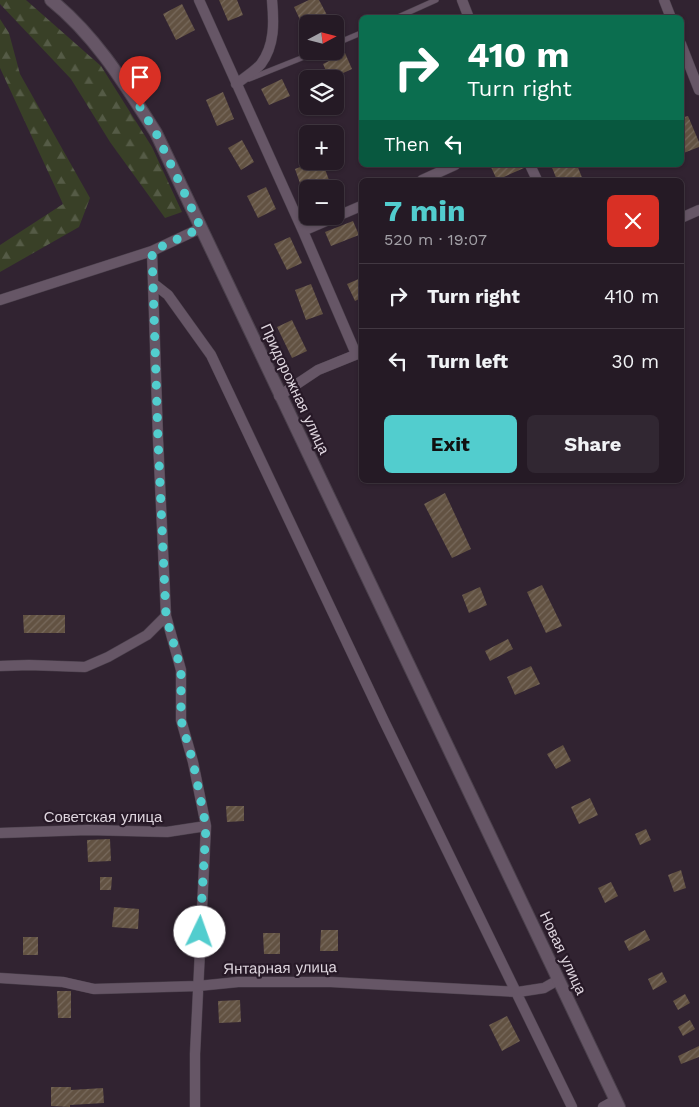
<!DOCTYPE html>
<html lang="en">
<head>
<meta charset="utf-8">
<style>
  :root { --surface:#251a25; --page:#312732; --text:#f1f3f6; --muted:#a3a1a7; --line:#423842; --accent:#52cdce }
  body { margin:0; font-family:"Work Sans",sans-serif; background:var(--page); color:var(--text); height:100vh; display:flex; flex-direction:column; font-size:19px; white-space:nowrap }
  * { box-sizing:border-box; margin:0 }
  p { font-size:16px; color:var(--muted) }
  .icon { flex:none; width:28px; height:28px; fill:none; stroke:currentColor; stroke-width:2; stroke-linecap:round; stroke-linejoin:round }
  .map { position:relative; flex:1; overflow:hidden }
  .details { position:absolute; left:359px; top:178px; width:325px; height:305px; display:flex; flex-direction:column; background:var(--surface); border-radius:8px; box-shadow:0 1px 4px #0004,0 0 0 1px var(--line) }
  .details>* { flex:none }
  .top-card { position:absolute; left:359px; top:15px; width:325px; height:152px; border-radius:8px; box-shadow:0 1px 4px #0004,0 0 0 1px var(--line); background:#0b6e4f; color:#fff; overflow:hidden }
  .needle { width:32px; rotate:83deg }
  .controls { position:absolute; left:299px; top:15px; display:grid; gap:10px }
  .controls a { display:grid; place-items:center; width:45px; height:45px; border-radius:8px; background:var(--surface); box-shadow:0 1px 4px #0004,0 0 0 1px var(--line); font-size:25px }
  .pin { position:absolute; display:grid; place-items:center; width:42px; height:42px; color:#fff; margin:-51px -21px; border-radius:50% 50% 50% 0; rotate:-45deg; box-shadow:0 0 5px #0007 }
  .pin .icon { rotate:45deg }
  .me { position:absolute; width:55px; margin:-28px; rotate:3deg; stroke-linejoin:round; filter:drop-shadow(0 0 4px #0008) }
  .turn { display:flex; align-items:center; gap:18px; height:105px; padding:0 25px; font-size:22px }
  .turn .icon { width:65px; height:65px; stroke-width:2.5 }
  .turn b { display:block; font-size:35px; line-height:42px }
  .then { display:flex; align-items:center; height:48px; padding:0 25px; background:#0003; gap:10px; font-size:19px }
  .round { display:grid; place-items:center; flex:none; width:52px; height:52px; border-radius:8px; background:var(--page) }
  .head { display:flex; align-items:center; justify-content:space-between; height:85px; padding:0 25px }
  h1 { font-size:30px; font-weight:700; line-height:38px; color:var(--accent) }
  .cta { display:flex; gap:10px; margin-top:auto; padding:10px 25px }
  .cta a { flex:1; height:58px; border-radius:8px; background:var(--accent); color:#111; font-size:20px; font-weight:700; line-height:58px; text-align:center }
  .cta a+a { background:var(--page); color:var(--text) }
  ul { padding:0; list-style:none }
  li { display:flex; align-items:center; gap:15px; height:65px; padding:0 25px; border-top:1px solid var(--line) }
  li div { flex:1 }
  li b { display:block; font-size:19px }
  li em { font-style:normal }
  .map>svg:first-child { display:block }
</style>
</head>
<body>
<div class="map">
<svg width="699" height="1107" viewBox="0 0 699 1107">
  <defs>
    <pattern id="forest-firs" width="22" height="20" patternUnits="userSpaceOnUse" patternTransform="scale(1.25)"><rect width="22" height="20" fill="#394027"/><path d="M5 1l3.5 6h-7zM16 11l3.5 6h-7z" fill="#555b46"/></pattern>
    <pattern id="building-hatch" width="6" height="6" patternUnits="userSpaceOnUse" patternTransform="scale(1.25)"><rect width="6" height="6" fill="#625242"/><path d="M-1 1l2-2M0 6l6-6M5 7l2-2" fill="none" stroke="#786a5d"/></pattern>
  </defs>
  <rect width="100%" height="100%" fill="#312331"/>
  <!-- forest -->
  <path fill="url(#forest-firs)" d="M 0,0 L 26,0 L 101,66 L 152,147 L 182,212 L 165,218 L 110,142 L 71,79 L 0,4 Z
    M 0,19 L 9,33 L 20,74 L 90,198 L 79,227 L 0,272 L 0,245 L 63,204 L 0,68 Z"/>
  <!-- building -->
  <path fill="url(#building-hatch)" d="M 219,0 L 237,0 L 243,15 L 228,21 Z
    M 309,0 L 319,0 L 327,15 L 303,26 L 294,7 Z
    M 182,4 L 195,30 L 176,40 L 163,14 Z
    M 345,53 L 352,69 L 330,79 L 323,64 Z
    M 282,79 L 290,96 L 269,105 L 261,89 Z
    M 223,92 L 234,119 L 217,126 L 206,100 Z
    M 688,116 L 699,142 L 699,147 L 681,154 L 681,118 Z
    M 242,140 L 254,162 L 241,170 L 228,148 Z
    M 316,161 L 322,161 L 329,180 L 331,179 L 334,187 L 332,189 L 302,189 L 295,169 Z
    M 490,165 L 523,165 L 524,168 L 497,180 Z
    M 551,165 L 577,165 L 583,180 L 557,180 Z
    M 266,187 L 276,209 L 258,218 L 247,196 Z
    M 353,221 L 359,235 L 331,246 L 325,232 Z
    M 290,237 L 302,263 L 287,270 L 274,244 Z
    M 361,278 L 361,298 L 355,301 L 347,284 Z
    M 311,284 L 323,314 L 306,320 L 295,290 Z
    M 292,320 L 307,351 L 292,358 L 277,327 Z
    M 445,493 L 471,549 L 452,558 L 424,504 Z
    M 542,585 L 562,626 L 546,633 L 527,592 Z
    M 480,587 L 487,605 L 469,613 L 462,595 Z
    M 23,615 L 65,615 L 65,633 L 24,633 Z
    M 508,639 L 513,649 L 490,661 L 485,651 Z
    M 531,666 L 540,684 L 515,695 L 507,677 Z
    M 563,745 L 571,761 L 556,769 L 547,754 Z
    M 590,798 L 598,815 L 579,824 L 571,807 Z
    M 226,806 L 244,806 L 244,821 L 227,822 Z
    M 646,829 L 651,840 L 640,845 L 635,834 Z
    M 110,839 L 111,861 L 88,862 L 87,840 Z
    M 681,870 L 686,888 L 674,892 L 668,875 Z
    M 100,877 L 112,877 L 111,890 L 100,890 Z
    M 611,882 L 618,896 L 605,903 L 598,888 Z
    M 114,907 L 139,909 L 138,929 L 112,927 Z
    M 321,930 L 338,930 L 338,951 L 320,951 Z
    M 645,930 L 650,940 L 629,951 L 624,941 Z
    M 263,933 L 280,933 L 280,954 L 264,954 Z
    M 23,937 L 38,937 L 38,955 L 23,955 Z
    M 662,972 L 667,982 L 653,990 L 648,979 Z
    M 57,991 L 71,991 L 71,1018 L 58,1018 Z
    M 685,994 L 690,1003 L 678,1010 L 673,1001 Z
    M 240,1000 L 241,1022 L 219,1023 L 218,1001 Z
    M 507,1016 L 520,1041 L 502,1051 L 489,1025 Z
    M 690,1020 L 695,1029 L 683,1036 L 678,1027 Z
    M 699,1046 L 699,1057 L 681,1064 L 678,1056 Z
    M 51,1087 L 71,1087 L 71,1090 L 103,1088 L 104,1103 L 70,1105 L 70,1107 L 51,1106 Z"/>
  <g fill="none" stroke-linecap="round" stroke-linejoin="round">
    <!-- service casing -->
    <g stroke="#4b404c" stroke-width="6">
      <path id="service" d="M 396,18 L 436,0
        M 335,44 L 361,33
        M 249,79 L 319,51"/>
    </g>
    <!-- minor casing -->
    <g stroke="#4b404c" stroke-width="11">
      <path id="minor" d="M 199,0 L 303,231 L 356,354
        M 462,0 L 469,18
        M 664,0 L 671,18
        M 681,44 L 699,90
        M 236,84 C 244,78 255,71 261,64 C 275,45 274,22 272,0
        M 530,165 L 537,180
        M 422,180 L 455,165
        M 681,218 L 699,210
        M 303,231 L 361,206
        M 152,251 L 158,439 L 166,616 L 181,670 L 181,720 L 193,762 L 206,826 L 195,1054 L 195,1107
        M 154,284 L 168,295 L 211,355 L 384,721 L 572,1107
        M 0,300 L 152,251 L 201,228
        M 279,396 L 318,370 L 360,353
        M 0,666 L 29,665 L 85,667 L 108,657 L 147,635 L 166,616
        M 0,833 L 88,830 L 167,832 L 206,826
        M 0,978 L 63,982 L 94,989 L 198,986 L 238,982 L 331,982 L 518,992 L 544,988 L 558,980
        M 603,1107 L 616,1100"/>
    </g>
    <!-- tertiary casing -->
    <g stroke="#4b404c" stroke-width="14">
      <path id="tertiary" d="M 51,0 C 96,36 126,86 156,133 L 619,1107"/>
    </g>
    <!-- service -->
    <use href="#service" stroke="#665666" stroke-width="5"/>
    <!-- minor -->
    <use href="#minor" stroke="#665666" stroke-width="10"/>
    <!-- tertiary -->
    <use href="#tertiary" stroke="#665666" stroke-width="12"/>
  </g>
  <g fill="none" stroke-linecap="round" stroke-linejoin="round">
    <!-- route -->
    <path stroke="#52cdce" stroke-width="9" stroke-dasharray="0 16.2" d="M 140,107 L 156,133 L 201,228 L 152,251 L 158,439 L 166,616 L 181,670 L 181,720 L 193,762 L 206,826 L 200,932"/>
  </g>
  <g text-anchor="middle" dominant-baseline="central" stroke-width="4.5" stroke-linejoin="round" paint-order="stroke">
    <!-- street labels -->
    <g font-size="15" fill="#ded5de" stroke="#271927">
      <text transform="translate(295 389) rotate(65)">Придорожная улица</text>
      <text x="103" y="817">Советская улица</text>
      <text transform="translate(563 953) rotate(65)">Новая улица</text>
      <text transform="translate(280 968) rotate(-1)">Янтарная улица</text>
    </g>
  </g>
</svg>
<div class="controls">
<a><svg class="needle" viewBox="-14 -14 28 28"><path d="M0-13l5 13h-10z" fill="#e53935"/><path d="M0 13l5-13h-10z" fill="#a3a1a7"/></svg></a>
<a><svg class="icon" aria-label="layers" viewBox="0 0 24 24"><path d="M12 4l9 5-9 5-9-5zM3 14l9 5 9-5"/></svg></a>
<a>+</a>
<a>−</a>
</div>
<div class="pin" style="left:140px;top:107px;background:#d93025"><svg class="icon" aria-label="arrive" viewBox="0 0 24 24"><path d="M6 21V4h12l-3 4 3 4H6"/></svg></div>
<svg class="me" style="left:200px;top:932px" viewBox="-20 -20 40 40"><circle r="19" fill="#fff"/><path d="M0-13L10 11 0 6-10 11z" fill="#52cdce"/></svg>
<div class="top-card">
<div class="turn"><svg class="icon" aria-label="right" viewBox="0 0 24 24"><path d="M7 20v-9h11M14 6l5 5-5 5"/></svg><div><b>410 m</b>Turn right</div></div>
<div class="then">Then<svg class="icon" aria-label="left" viewBox="0 0 24 24"><path d="M17 20v-9H6M10 6l-5 5 5 5"/></svg></div>
</div>
<section class="details">
<div class="head"><div><h1>7 min</h1><p>520 m · 19:07</p></div><a class="round" style="background:#d93025;color:#fff"><svg class="icon" aria-label="close" viewBox="0 0 24 24"><path d="M6 6l12 12M18 6L6 18"/></svg></a></div>
<ul>
<li><svg class="icon" aria-label="right" viewBox="0 0 24 24"><path d="M7 20v-9h11M14 6l5 5-5 5"/></svg><div><b>Turn right</b></div><em>410 m</em></li>
<li><svg class="icon" aria-label="left" viewBox="0 0 24 24"><path d="M17 20v-9H6M10 6l-5 5 5 5"/></svg><div><b>Turn left</b></div><em>30 m</em></li>
</ul>
<div class="cta"><a>Exit</a><a>Share</a></div>
</section>
</div>
</body>
</html>
